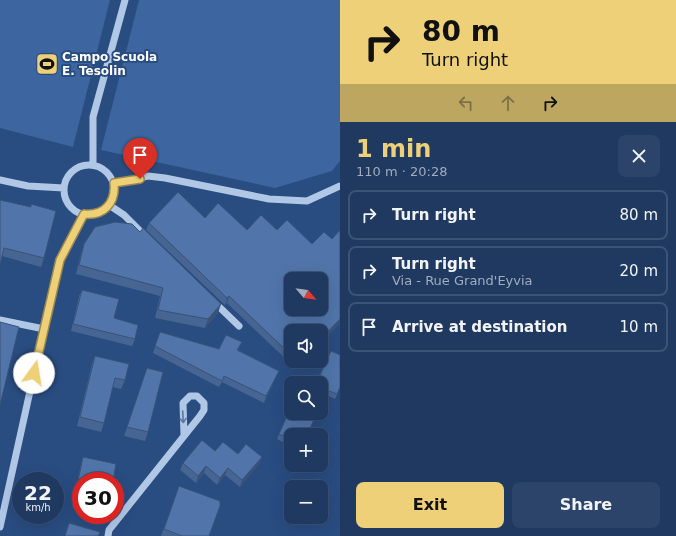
<!DOCTYPE html>
<html lang="en">
<head>
<meta charset="utf-8">
<style>
  :root { --surface:#1f3961; --page:#2c446a; --text:#f1f3f6; --muted:#a1acbd; --line:#3c5376; --accent:#edd078 }
  body { margin:0; font-family:"DejaVu Sans",sans-serif; background:var(--page); color:var(--text); height:100vh; display:flex; flex-direction:column; font-size:15px; white-space:nowrap }
  * { box-sizing:border-box; margin:0 }
  p { font-size:13px; color:var(--muted) }
  .icon { flex:none; width:22px; height:22px; fill:none; stroke:currentColor; stroke-width:2; stroke-linecap:round; stroke-linejoin:round }
  .map { position:relative; flex:1; overflow:hidden }
  .drawer { display:flex; flex-direction:column; background:var(--surface); width:336px }
  .drawer>* { flex:none }
  .banner { background:#edd078; color:#111; overflow:hidden }
  .needle { width:26px; rotate:118deg }
  .controls { position:absolute; left:284px; top:272px; display:grid; gap:8px }
  .controls a { display:grid; place-items:center; width:44px; height:44px; border-radius:8px; background:var(--surface); box-shadow:0 4px 16px #0002,0 0 0 1px var(--line); font-size:20px }
  .speed { position:absolute; left:12px; top:472px; display:flex; gap:8px; font-size:20px; font-weight:700; text-align:center }
  .speed>* { display:grid; place-content:center; width:52px; height:52px; border-radius:50%; background:var(--surface); box-shadow:0 4px 16px #0002,0 0 0 1px var(--line); line-height:1 }
  .speed small { font-size:10px; font-weight:400 }
  .speed .limit { border:6px solid #d22; background:#fff; color:#111 }
  .pin { position:absolute; display:grid; place-items:center; width:34px; height:34px; color:#fff; margin:-41px -17px; border-radius:50% 50% 50% 0; rotate:-45deg; box-shadow:0 0 4px #0007 }
  .pin .icon { rotate:45deg }
  .me { position:absolute; width:44px; margin:-22px; rotate:13deg; stroke-linejoin:round; filter:drop-shadow(0 0 3px #0008) }
  .turn { display:flex; align-items:center; gap:14px; height:84px; padding:0 16px; font-size:18px }
  .turn .icon { width:52px; height:52px; stroke-width:2.5 }
  .turn b { display:block; font-size:28px; line-height:34px }
  .lanes { display:flex; align-items:center; height:38px; padding:0 16px; background:#0003; justify-content:center; gap:20px; direction:ltr }
  .lanes .off { opacity:.35 }
  .round { display:grid; place-items:center; flex:none; width:42px; height:42px; border-radius:8px; background:var(--page) }
  .headline { display:flex; align-items:center; justify-content:space-between; height:68px; padding:0 16px }
  h1 { font-size:24px; font-weight:700; line-height:30px; color:var(--accent) }
  .button { display:flex; gap:8px; margin-top:auto; padding:8px 16px }
  .button a { flex:1; height:46px; border-radius:8px; background:var(--accent); color:#111; font-size:16px; font-weight:700; line-height:46px; text-align:center }
  .button a+a { background:var(--page); color:var(--text) }
  ul { padding:0; list-style:none }
  li { display:flex; align-items:center; gap:12px; height:50px; margin:0 8px 6px; padding:0 8px; border:2px solid var(--line); border-radius:8px }
  li div { flex:1 }
  li b { display:block; font-size:15px }
  li em { font-style:normal }
  main { display:flex; flex:1; min-height:0 }
  .map>svg:first-child { display:block }
</style>
</head>
<body>
<main>
<div class="map">
<svg width="340" height="536" viewBox="0 0 340 536">
  <rect width="100%" height="100%" fill="#294c81"/>
  <!-- green -->
  <path fill="#3d659f" d="M 0,0 L 110,0 L 73,147 L 0,128 Z
    M 139,0 L 340,0 L 340,161 L 332,171 L 275,188 L 101,150 Z"/>
  <g fill="none" stroke-linecap="round" stroke-linejoin="round">
    <!-- minor -->
    <path stroke="#b1c7e6" stroke-width="7" d="M 93,164 L 93,117 L 125,0
      M64 190a25 25 0 1 1 50 0a25 25 0 1 1-50 0Z
      M 0,180 L 28,186 L 64,188
      M 114,183 L 131,181 L 148,176 L 165,178 L 269,199 L 307,201 L 340,186
      M 109,205 L 124,215 L 146,237
      M 213,301 L 239,326
      M 0,320 L 44,329
      M 0,527 L 59,260 L 84,214
      M 108,536 L 109,530 L 200,416 L 204,410 L 204,403 L 197,396 L 190,396 L 183,403 L 184,435"/>
  </g>
  <!-- wall -->
  <path fill="#466592" d="M 0,200 L 44,258 L 41,267 L 2,256 Z
    M 205,218 L 247,230 L 277,230 L 312,244 L 332,239 L 340,230 L 340,323 L 321,343 L 321,331 L 291,331 L 291,361 L 304,361 L 298,367 L 294,367 L 227,303 L 225,305 L 146,230 L 149,223 Z
    M 84,244 L 218,313 L 205,328 L 155,318 L 160,296 L 76,274 L 81,253 Z
    M 82,290 L 114,318 L 135,339 L 132,346 L 71,331 L 79,296 Z
    M 160,332 L 219,349 L 239,348 L 238,350 L 279,371 L 276,377 L 264,403 L 222,382 L 219,387 L 153,353 Z
    M 331,351 L 340,355 L 340,388 L 335,399 L 322,393 L 321,393 L 321,383 L 316,383 Z
    M 95,356 L 125,380 L 121,389 L 113,387 L 104,423 L 101,432 L 77,426 L 92,364 Z
    M 147,368 L 148,432 L 145,441 L 124,436 Z
    M 316,415 L 307,435 L 291,435 L 291,446 L 277,439 L 279,434 Z
    M 215,451 L 238,454 L 262,457 L 259,464 L 240,487 L 225,475 L 217,485 L 204,473 L 196,483 L 180,470 L 183,463 Z
    M 83,457 L 81,481 L 81,509 L 72,507 L 81,464 Z
    M 179,486 L 209,536 L 161,536 Z"/>
  <!-- shaded-wall -->
  <path fill="#395277" d="M 229,296 L 227,303 L 225,305 L 227,298 Z
    M 221,304 L 218,313 L 205,328 L 208,319 Z
    M 340,319 L 340,323 L 321,343 L 321,339 Z
    M 296,361 L 304,361 L 298,367 L 294,367 Z
    M 279,371 L 276,377 L 264,403 L 266,396 Z
    M 262,457 L 259,464 L 240,487 L 242,480 Z
    M 206,466 L 204,473 L 196,483 L 198,476 Z
    M 228,468 L 225,475 L 217,485 L 220,478 Z"/>
  <!-- building -->
  <path fill="#5175aa" stroke="#395277" fill-rule="evenodd" d="M 178,192 L 205,218 L 218,203 L 247,230 L 261,215 L 277,230 L 287,220 L 312,244 L 324,232 L 332,239 L 340,230 L 340,319 L 321,339 L 321,331 L 291,331 L 291,355 L 229,296 L 227,298 L 149,223 ZM 291,279 L 321,279 L 321,309 L 291,309 Z
    M 0,200 L 31,207 L 31,204 L 56,211 L 44,258 L 4,248 L 0,265 Z
    M 115,222 L 132,224 L 140,232 L 143,228 L 221,304 L 208,319 L 158,310 L 163,288 L 79,265 L 84,244 L 95,227 Z
    M 82,290 L 119,299 L 114,318 L 138,325 L 135,339 L 73,324 Z
    M 0,322 L 19,327 L 0,405 Z
    M 160,332 L 219,349 L 226,335 L 242,342 L 237,350 L 279,371 L 266,396 L 224,376 L 222,381 L 155,346 Z
    M 331,351 L 340,355 L 340,387 L 337,394 L 324,389 L 321,386 L 321,383 L 318,383 L 317,382 Z
    M 95,356 L 129,364 L 125,380 L 115,378 L 104,423 L 80,417 Z
    M 147,368 L 163,372 L 148,432 L 127,427 Z
    M 291,407 L 291,413 L 310,413 L 316,415 L 307,435 L 291,435 L 291,440 L 279,434 Z
    M 202,440 L 215,451 L 223,442 L 238,454 L 246,444 L 262,457 L 242,480 L 228,468 L 220,478 L 206,466 L 198,476 L 183,463 Z
    M 83,457 L 116,464 L 113,481 L 81,481 L 81,502 L 74,500 Z
    M 179,486 L 220,501 L 220,506 L 209,536 L 182,536 L 164,529 Z
    M 69,523 L 100,532 L 98,536 L 65,536 Z"/>
  <!-- one-way arrows -->
  <defs><path id="oneway-shaft" d="M-6 0H5M1.5-3L5.5 0L1.5 3" fill="none" stroke-width="1.6" stroke-linecap="round" stroke-linejoin="round"/></defs>
  <use stroke="#5977a4" href="#oneway-shaft" transform="translate(183 417) rotate(87)"/>
  <g fill="none" stroke-linecap="round" stroke-linejoin="round">
    <!-- route casing -->
    <g stroke="#9a874e" stroke-width="10">
      <path id="route" d="M 34,373 L 60,260 L 84,214 C 104,216 116,203 114,183 L 140,179"/>
    </g>
    <!-- route -->
    <use href="#route" stroke="#edd078" stroke-width="7"/>
  </g>
  <!-- icons -->
  <defs>
    <g id="stadium-square" transform="scale(1.15)"><rect x="-9" y="-9" width="18" height="18" rx="4" fill="#edd078" stroke="#294c81"/><path d="M0-5a6.5 5 0 1 0 0 10a6.5 5 0 1 0 0-10ZM-3.5-1.8h7v3.6h-7Z" fill="#111"/></g>
  </defs>
  <g fill-rule="evenodd">
    <use href="#stadium-square" x="47" y="64"/>
  </g>
  <g text-anchor="middle" dominant-baseline="central" stroke-width="4" stroke-linejoin="round" paint-order="stroke">
    <!-- poi labels -->
    <g font-size="12" font-weight="bold" fill="#fff" stroke="#294c81" text-anchor="start">
      <text x="62" y="57">Campo Scuola<tspan x="62" dy="14">E. Tesolin</tspan></text>
    </g>
  </g>
</svg>
<div class="controls">
<a><svg class="needle" viewBox="-14 -14 28 28"><path d="M0-13l5 13h-10z" fill="#e53935"/><path d="M0 13l5-13h-10z" fill="#a1acbd"/></svg></a>
<a><svg class="icon" aria-label="sound" viewBox="0 0 24 24"><path d="M4 9h4l5-4v14l-5-4H4zM17 9q2 3 0 6"/></svg></a>
<a><svg class="icon" aria-label="search" viewBox="0 0 24 24"><circle cx="10" cy="10" r="6"/><path d="M15 15l6 6"/></svg></a>
<a>+</a>
<a>−</a>
</div>
<div class="speed"><div>22<small>km/h</small></div><div class="limit">30</div></div>
<div class="pin" style="left:140px;top:179px;background:#d93025"><svg class="icon" aria-label="arrive" viewBox="0 0 24 24"><path d="M6 21V4h12l-3 4 3 4H6"/></svg></div>
<svg class="me" style="left:34px;top:373px" viewBox="-20 -20 40 40"><circle r="19" fill="#fff"/><path d="M0-13L10 11 0 6-10 11z" fill="#edd078"/></svg>
</div>
<section class="drawer">
<div class="banner">
<div class="turn"><svg class="icon" aria-label="right" viewBox="0 0 24 24"><path d="M7 20v-9h11M14 6l5 5-5 5"/></svg><div><b>80 m</b>Turn right</div></div>
<div class="lanes"><svg class="icon off" aria-label="left" viewBox="0 0 24 24"><path d="M17 20v-9H6M10 6l-5 5 5 5"/></svg><svg class="icon off" aria-label="ahead" viewBox="0 0 24 24"><path d="M12 20V5M6 11l6-6 6 6"/></svg><svg class="icon" aria-label="right" viewBox="0 0 24 24"><path d="M7 20v-9h11M14 6l5 5-5 5"/></svg></div>
</div>
<div class="headline"><div><h1>1 min</h1><p>110 m · 20:28</p></div><a class="round"><svg class="icon" aria-label="close" viewBox="0 0 24 24"><path d="M6 6l12 12M18 6L6 18"/></svg></a></div>
<ul>
<li><svg class="icon" aria-label="right" viewBox="0 0 24 24"><path d="M7 20v-9h11M14 6l5 5-5 5"/></svg><div><b>Turn right</b></div><em>80 m</em></li>
<li><svg class="icon" aria-label="right" viewBox="0 0 24 24"><path d="M7 20v-9h11M14 6l5 5-5 5"/></svg><div><b>Turn right</b><p>Via - Rue Grand'Eyvia</p></div><em>20 m</em></li>
<li><svg class="icon" aria-label="arrive" viewBox="0 0 24 24"><path d="M6 21V4h12l-3 4 3 4H6"/></svg><div><b>Arrive at destination</b></div><em>10 m</em></li>
</ul>
<div class="button"><a>Exit</a><a>Share</a></div>
</section>
</main>
</body>
</html>
